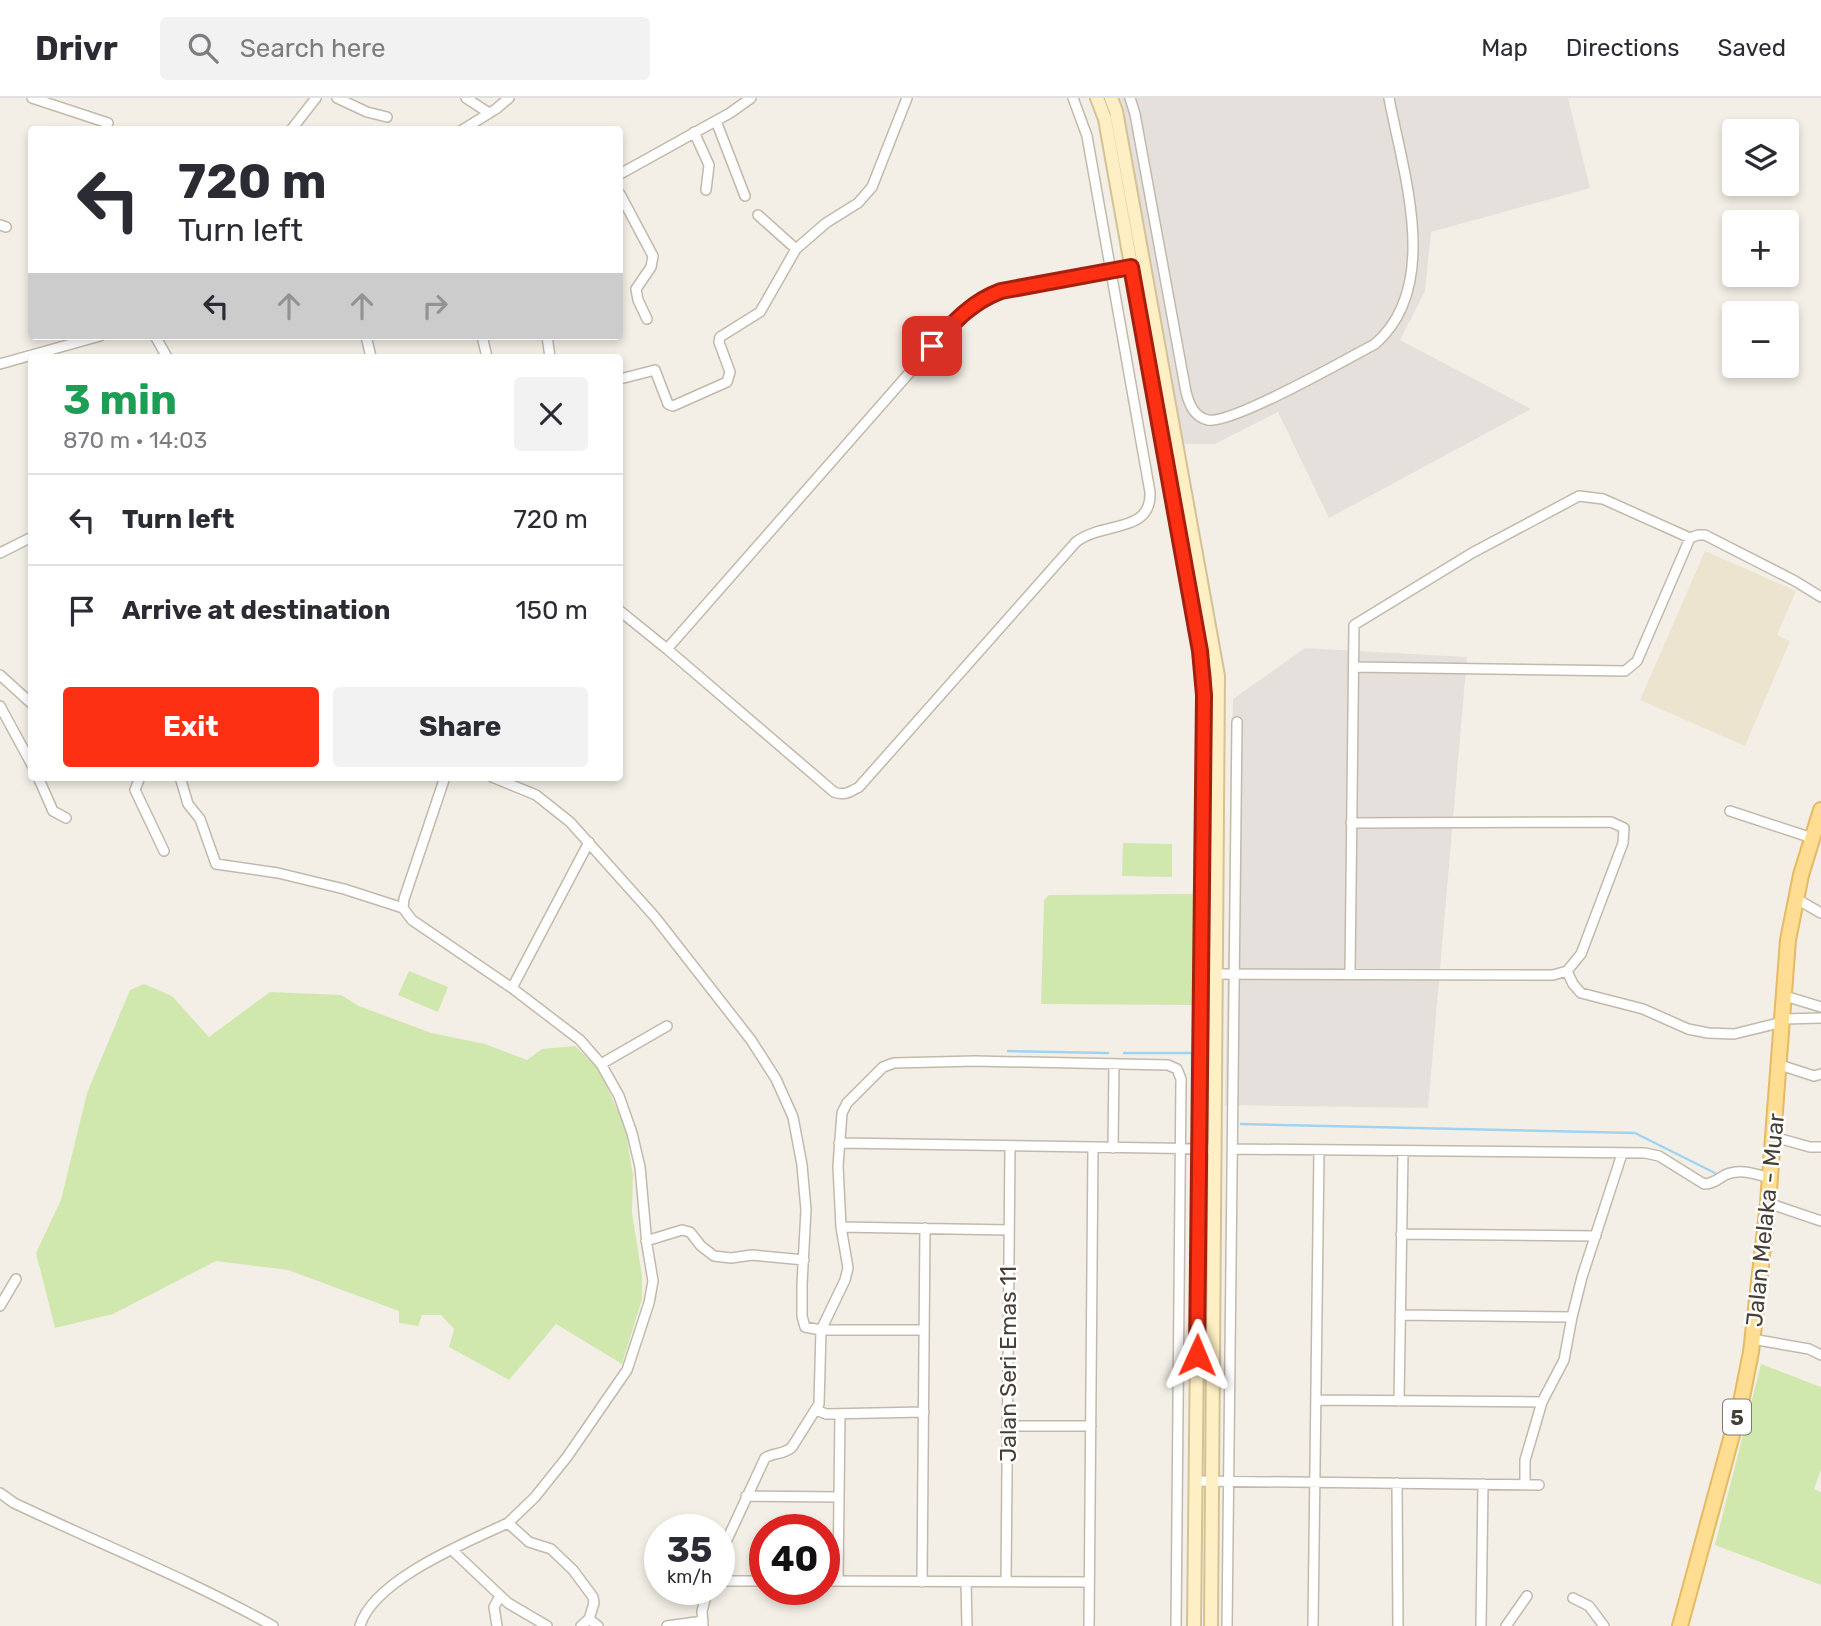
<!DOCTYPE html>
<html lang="en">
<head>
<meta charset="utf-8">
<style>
  :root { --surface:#fff; --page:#f2f2f3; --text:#2b2b33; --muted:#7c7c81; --line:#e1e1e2; --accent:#fd3014 }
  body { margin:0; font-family:Rubik,sans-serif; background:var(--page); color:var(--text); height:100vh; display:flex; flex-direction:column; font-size:26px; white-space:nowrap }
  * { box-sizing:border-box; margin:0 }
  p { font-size:23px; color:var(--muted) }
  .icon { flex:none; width:38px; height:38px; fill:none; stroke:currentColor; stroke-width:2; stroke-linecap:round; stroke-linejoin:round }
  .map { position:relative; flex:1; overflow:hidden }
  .side { position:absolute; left:28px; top:256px; width:595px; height:427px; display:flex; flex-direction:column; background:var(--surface); border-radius:7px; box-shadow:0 4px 10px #0003 }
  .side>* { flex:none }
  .top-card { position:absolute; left:28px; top:28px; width:595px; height:214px; border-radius:7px; box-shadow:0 4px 10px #0003; background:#fff; color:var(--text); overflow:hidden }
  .fabs { position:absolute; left:1722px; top:21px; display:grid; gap:14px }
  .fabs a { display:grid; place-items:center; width:77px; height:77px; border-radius:7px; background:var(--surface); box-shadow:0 4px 10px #0003; font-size:35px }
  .speed { position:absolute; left:644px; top:1416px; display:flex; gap:14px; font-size:35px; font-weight:700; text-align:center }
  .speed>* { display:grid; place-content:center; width:91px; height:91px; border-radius:50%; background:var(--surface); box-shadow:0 4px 10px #0003; line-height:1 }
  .speed small { font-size:18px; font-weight:400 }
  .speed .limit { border:10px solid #d22; background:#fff; color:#111 }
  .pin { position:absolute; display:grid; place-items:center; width:60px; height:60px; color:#fff; margin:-30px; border-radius:14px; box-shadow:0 4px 10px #0006 }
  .me { position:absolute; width:77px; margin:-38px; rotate:1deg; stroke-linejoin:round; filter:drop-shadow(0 0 5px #0008) }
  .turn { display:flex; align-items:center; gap:24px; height:147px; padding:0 35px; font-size:32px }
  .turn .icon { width:91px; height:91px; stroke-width:2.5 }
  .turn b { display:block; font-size:49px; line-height:60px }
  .lanes { display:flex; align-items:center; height:66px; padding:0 35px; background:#0003; justify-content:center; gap:35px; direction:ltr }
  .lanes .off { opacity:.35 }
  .round { display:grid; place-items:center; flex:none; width:74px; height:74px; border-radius:7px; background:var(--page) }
  .overview { display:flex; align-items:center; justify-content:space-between; height:119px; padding:0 35px }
  h1 { font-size:42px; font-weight:700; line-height:52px; color:#1e9e55 }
  .action { display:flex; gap:14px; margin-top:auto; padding:14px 35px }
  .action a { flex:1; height:80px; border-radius:7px; background:var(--accent); color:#fff; font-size:28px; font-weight:700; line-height:80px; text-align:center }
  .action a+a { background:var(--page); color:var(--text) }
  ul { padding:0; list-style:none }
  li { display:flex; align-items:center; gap:21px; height:91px; padding:0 35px; border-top:2px solid var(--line) }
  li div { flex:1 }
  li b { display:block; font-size:26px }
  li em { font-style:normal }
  header { display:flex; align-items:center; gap:42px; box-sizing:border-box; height:98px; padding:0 35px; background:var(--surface); border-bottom:2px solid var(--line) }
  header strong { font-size:33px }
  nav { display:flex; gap:38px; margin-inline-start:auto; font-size:24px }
  .search { width:490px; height:63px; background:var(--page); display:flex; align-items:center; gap:18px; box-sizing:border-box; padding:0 24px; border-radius:7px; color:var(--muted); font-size:26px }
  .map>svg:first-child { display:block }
</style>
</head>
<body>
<header>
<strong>Drivr</strong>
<div class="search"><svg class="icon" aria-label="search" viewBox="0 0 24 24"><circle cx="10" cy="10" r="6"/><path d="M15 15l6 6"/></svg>Search here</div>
<nav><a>Map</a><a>Directions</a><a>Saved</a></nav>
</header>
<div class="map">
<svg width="1821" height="1528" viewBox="0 0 1821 1528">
  <rect width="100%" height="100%" fill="#f3efe6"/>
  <!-- industrial -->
  <path fill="#e5e0db" d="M 1120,0 L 1568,0 L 1590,90 L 1431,134 L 1425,193 L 1400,242 L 1531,311 L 1329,420 L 1278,314 L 1215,346 L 1182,346 L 1123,7 Z
    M 1305,550 L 1467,559 L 1428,1010 L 1225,1007 L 1233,601 Z"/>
  <!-- education -->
  <path fill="#ede4d0" d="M 1705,453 L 1796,493 L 1777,537 L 1790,543 L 1745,648 L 1640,602 Z"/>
  <!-- green -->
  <path fill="#d0e8ae" d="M 1123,745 L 1172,746 L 1172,779 L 1122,778 Z
    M 1195,796 L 1192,907 L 1041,906 L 1044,802 L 1049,797 Z
    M 409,873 L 448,889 L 438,914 L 398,897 Z
    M 144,886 L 172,898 L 209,939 L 270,894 L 341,897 L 359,908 L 431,935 L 485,946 L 527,962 L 542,951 L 575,948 L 598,970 L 625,1028 L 633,1078 L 632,1115 L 642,1178 L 642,1201 L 622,1266 L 556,1226 L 509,1282 L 449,1249 L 454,1231 L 441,1217 L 422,1217 L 418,1228 L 399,1225 L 399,1213 L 288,1172 L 216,1163 L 113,1216 L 55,1230 L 36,1155 L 61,1102 L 87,995 L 130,892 Z
    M 1761,1266 L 1821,1289 L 1821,1372 L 1814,1391 L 1821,1394 L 1821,1487 L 1715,1447 Z"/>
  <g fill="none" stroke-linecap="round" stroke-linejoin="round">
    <!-- stream -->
    <path stroke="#a1d3f1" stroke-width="2.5" d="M 1008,953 L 1108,955
      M 1124,955 L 1192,955 L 1192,1028
      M 1241,1026 L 1635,1035 L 1715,1075"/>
    <!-- street casing -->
    <g stroke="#c2b9ab" stroke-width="12">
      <path id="street" d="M 32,0 L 108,25
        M 337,0 L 367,14 L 387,19
        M 466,0 L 489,15
        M 1130,0 L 1135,16 L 1186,294 C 1189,306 1194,319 1208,322 C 1231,327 1347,261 1375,246 C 1442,188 1403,75 1389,0
        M 716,23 L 745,98
        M 291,32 L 316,0
        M 462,32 L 496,11 L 509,0
        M 694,34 L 709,67 L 706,92
        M 620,76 L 730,15 L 751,0
        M 620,96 L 653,158 L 651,169 L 636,191 L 638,202 L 647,221
        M 758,117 L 796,151
        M 0,127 L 6,129
        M 155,238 L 167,259
        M 366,238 L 371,259
        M 482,238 L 487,259
        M 547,238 L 550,259
        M 0,266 L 100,238
        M 620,281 L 655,272 L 668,306 L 673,308 L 727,284 L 730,274 L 719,244 L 720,239 L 760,214 L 796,151 L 826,125 L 858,105 L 872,89 L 907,0
        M 0,455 L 32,439
        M 620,513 L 667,551 L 834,694 C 844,698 850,694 859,689 L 1076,444 C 1103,423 1152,436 1150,394 L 1087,38 L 1073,0
        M 667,551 L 961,216 L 984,199 L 1001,193 L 1135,168
        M 1354,569 L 1625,573 L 1637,563 L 1690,440
        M 0,577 L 32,606
        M 0,608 L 32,667
        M 38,679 L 53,713 L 66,720
        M 140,679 L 135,692 L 164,753
        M 180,679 L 188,706 L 200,721 L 216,766 L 278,775 L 344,791 L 403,810 L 412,822 L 512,890 L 580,942 L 601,966 L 619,998 L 632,1035 L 640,1069 L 647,1147 L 653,1183 L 649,1205 L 627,1272 L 567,1359 L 535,1399 L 508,1425 C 467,1444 373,1482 360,1528
        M 492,679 L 536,697 L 570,724 L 655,819 L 751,942 L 776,981 L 793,1019 L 802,1067 L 806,1112 L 802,1186 L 802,1218 L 805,1229 L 821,1232 L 924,1232
        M 1730,713 L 1812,740
        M 1795,800 L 1821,815
        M 403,810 L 404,801 L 445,679
        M 1567,873 L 1573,886 L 1581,895 L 1643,911 L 1688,931 L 1708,935 L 1734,936 L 1783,924
        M 1201,876 L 1553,877 L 1567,873 L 1581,856 L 1623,745 L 1624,730 L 1611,724 L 1351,725
        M 1350,876 L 1354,527 L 1472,455 L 1579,398 L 1603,401 L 1690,440 L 1698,437 L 1705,437 L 1795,483 L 1821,499
        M 512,890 L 589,744
        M 1785,898 L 1821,909
        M 1783,921 L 1821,920
        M 601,966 L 667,928
        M 1780,967 L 1814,978 L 1821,976
        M 1774,1039 L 1810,1049 L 1821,1049
        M 839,1045 L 1215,1051
        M 1113,1050 L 1114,966
        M 1233,1051 L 1645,1055 L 1659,1058 L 1704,1086 C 1713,1086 1718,1081 1725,1077 C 1740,1070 1755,1076 1770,1080
        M 1768,1105 L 1821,1123
        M 841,1129 L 1009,1132
        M 1401,1136 L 1596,1138
        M 646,1143 L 682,1132 L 690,1134 L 701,1148 L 714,1158 L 731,1160 L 752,1157 L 804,1162
        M 0,1208 L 16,1181
        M 1400,1217 L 1572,1219
        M 1752,1241 L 1809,1251 L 1821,1257
        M 1316,1302 L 1542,1304
        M 1399,1303 L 1403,1053
        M 816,1312 L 826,1316 L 924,1314
        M 1007,1328 L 1091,1328
        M 1196,1383 L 1539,1387
        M 1397,1385 L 1398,1528
        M 1525,1386 L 1525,1362 L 1533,1335 L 1542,1304 L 1564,1262 L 1572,1219 L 1582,1179 L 1622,1056
        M 0,1395 L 14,1405 C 100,1446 189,1481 273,1528
        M 746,1398 L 839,1399
        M 508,1425 L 529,1444 L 551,1451 L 573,1472 L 593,1499 L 594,1505 L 589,1521 L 598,1528
        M 452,1452 L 508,1505 L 547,1528
        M 719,1459 L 765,1360 C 774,1354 784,1357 792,1349 L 819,1306 L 821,1232 L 845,1182 L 848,1170 L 841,1129 L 838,1068 L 842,1015 L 847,1005 L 883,969 L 894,965 L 975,963 L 1168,967 L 1177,971 L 1181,981 L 1176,1528
        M 719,1483 L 765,1483
        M 824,1483 L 1089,1484
        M 838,1483 L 840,1316
        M 922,1484 L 925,1130
        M 966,1484 L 967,1528
        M 1006,1484 L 1010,1048
        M 1573,1500 L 1589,1508 L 1604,1528
        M 497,1528 L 494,1509 L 500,1498
        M 581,1528 L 589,1521
        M 667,1528 L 703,1523
        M 703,1528 L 702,1513 L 708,1491
        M 1089,1528 L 1093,1049
        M 1227,1528 L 1237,624
        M 1313,1528 L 1319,1052
        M 1481,1528 L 1483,1386
        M 1506,1528 L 1527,1498"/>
    </g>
    <!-- secondary casing -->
    <g stroke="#d4c295" stroke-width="16">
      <path id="secondary" d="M 1097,0 L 1105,21 L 1200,553 L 1204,597 L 1194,1528
        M 1111,0 L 1116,13 L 1218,578 L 1211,1528"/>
    </g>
    <!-- primary casing -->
    <g stroke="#e5ba62" stroke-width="18">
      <path id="primary" d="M 1680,1528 L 1741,1304 L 1751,1254 L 1768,1105 L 1788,842 L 1801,777 L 1821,712"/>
    </g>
    <!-- street -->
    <use href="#street" stroke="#fff" stroke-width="9"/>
    <!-- secondary -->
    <use href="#secondary" stroke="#ffefc4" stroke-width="12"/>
    <!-- primary -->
    <use href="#primary" stroke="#ffdd93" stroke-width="14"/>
  </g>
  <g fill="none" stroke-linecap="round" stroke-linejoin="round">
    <!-- route casing -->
    <g stroke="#a41f0d" stroke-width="18">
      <path id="route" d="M 932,248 C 953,225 971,204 1001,193 L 1131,169 L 1200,553 L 1204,597 L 1197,1257"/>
    </g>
    <!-- route -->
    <use href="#route" stroke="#fd3014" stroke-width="12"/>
  </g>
  <g text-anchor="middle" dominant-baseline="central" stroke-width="5" stroke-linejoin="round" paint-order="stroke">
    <!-- shield labels -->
    <rect fill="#fff" stroke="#7e7972" stroke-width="2" x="1723" y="1301.5" width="28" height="35" rx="5"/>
    <g font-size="21" font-weight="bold" fill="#463f35">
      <text x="1737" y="1319">5</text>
    </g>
    <!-- street labels -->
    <g font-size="23" fill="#463f35" stroke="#fff">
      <text transform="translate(1765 1122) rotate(-84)">Jalan Melaka - Muar</text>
      <text transform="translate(1008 1266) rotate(-90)">Jalan Seri Emas 11</text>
    </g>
  </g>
</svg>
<div class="fabs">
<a><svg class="icon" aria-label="layers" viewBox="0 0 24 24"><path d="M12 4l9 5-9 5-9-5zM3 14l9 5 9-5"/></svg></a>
<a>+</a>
<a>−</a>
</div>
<div class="speed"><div>35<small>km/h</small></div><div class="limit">40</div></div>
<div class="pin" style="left:932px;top:248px;background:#d93025"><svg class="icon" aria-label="arrive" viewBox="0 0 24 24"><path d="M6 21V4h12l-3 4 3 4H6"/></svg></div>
<svg class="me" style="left:1197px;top:1257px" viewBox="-20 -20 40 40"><path d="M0-17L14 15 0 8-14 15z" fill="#fd3014" stroke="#fff" stroke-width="4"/></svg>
<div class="top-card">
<div class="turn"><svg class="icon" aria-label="left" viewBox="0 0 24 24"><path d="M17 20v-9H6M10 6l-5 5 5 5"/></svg><div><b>720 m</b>Turn left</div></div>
<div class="lanes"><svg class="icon" aria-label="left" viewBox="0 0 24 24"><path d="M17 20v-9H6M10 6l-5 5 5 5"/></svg><svg class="icon off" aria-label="ahead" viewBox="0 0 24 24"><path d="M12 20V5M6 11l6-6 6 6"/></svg><svg class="icon off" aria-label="ahead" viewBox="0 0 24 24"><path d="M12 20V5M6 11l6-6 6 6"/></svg><svg class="icon off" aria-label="right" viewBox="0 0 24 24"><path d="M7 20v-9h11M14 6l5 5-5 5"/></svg></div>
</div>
<section class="side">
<div class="overview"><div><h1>3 min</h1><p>870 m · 14:03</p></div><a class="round"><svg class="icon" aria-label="close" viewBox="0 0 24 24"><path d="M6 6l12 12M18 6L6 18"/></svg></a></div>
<ul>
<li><svg class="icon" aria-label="left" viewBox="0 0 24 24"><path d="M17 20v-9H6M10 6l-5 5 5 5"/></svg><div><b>Turn left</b></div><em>720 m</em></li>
<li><svg class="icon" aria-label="arrive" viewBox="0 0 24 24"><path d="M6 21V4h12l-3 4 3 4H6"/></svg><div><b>Arrive at destination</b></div><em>150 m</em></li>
</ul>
<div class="action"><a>Exit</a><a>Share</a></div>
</section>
</div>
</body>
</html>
